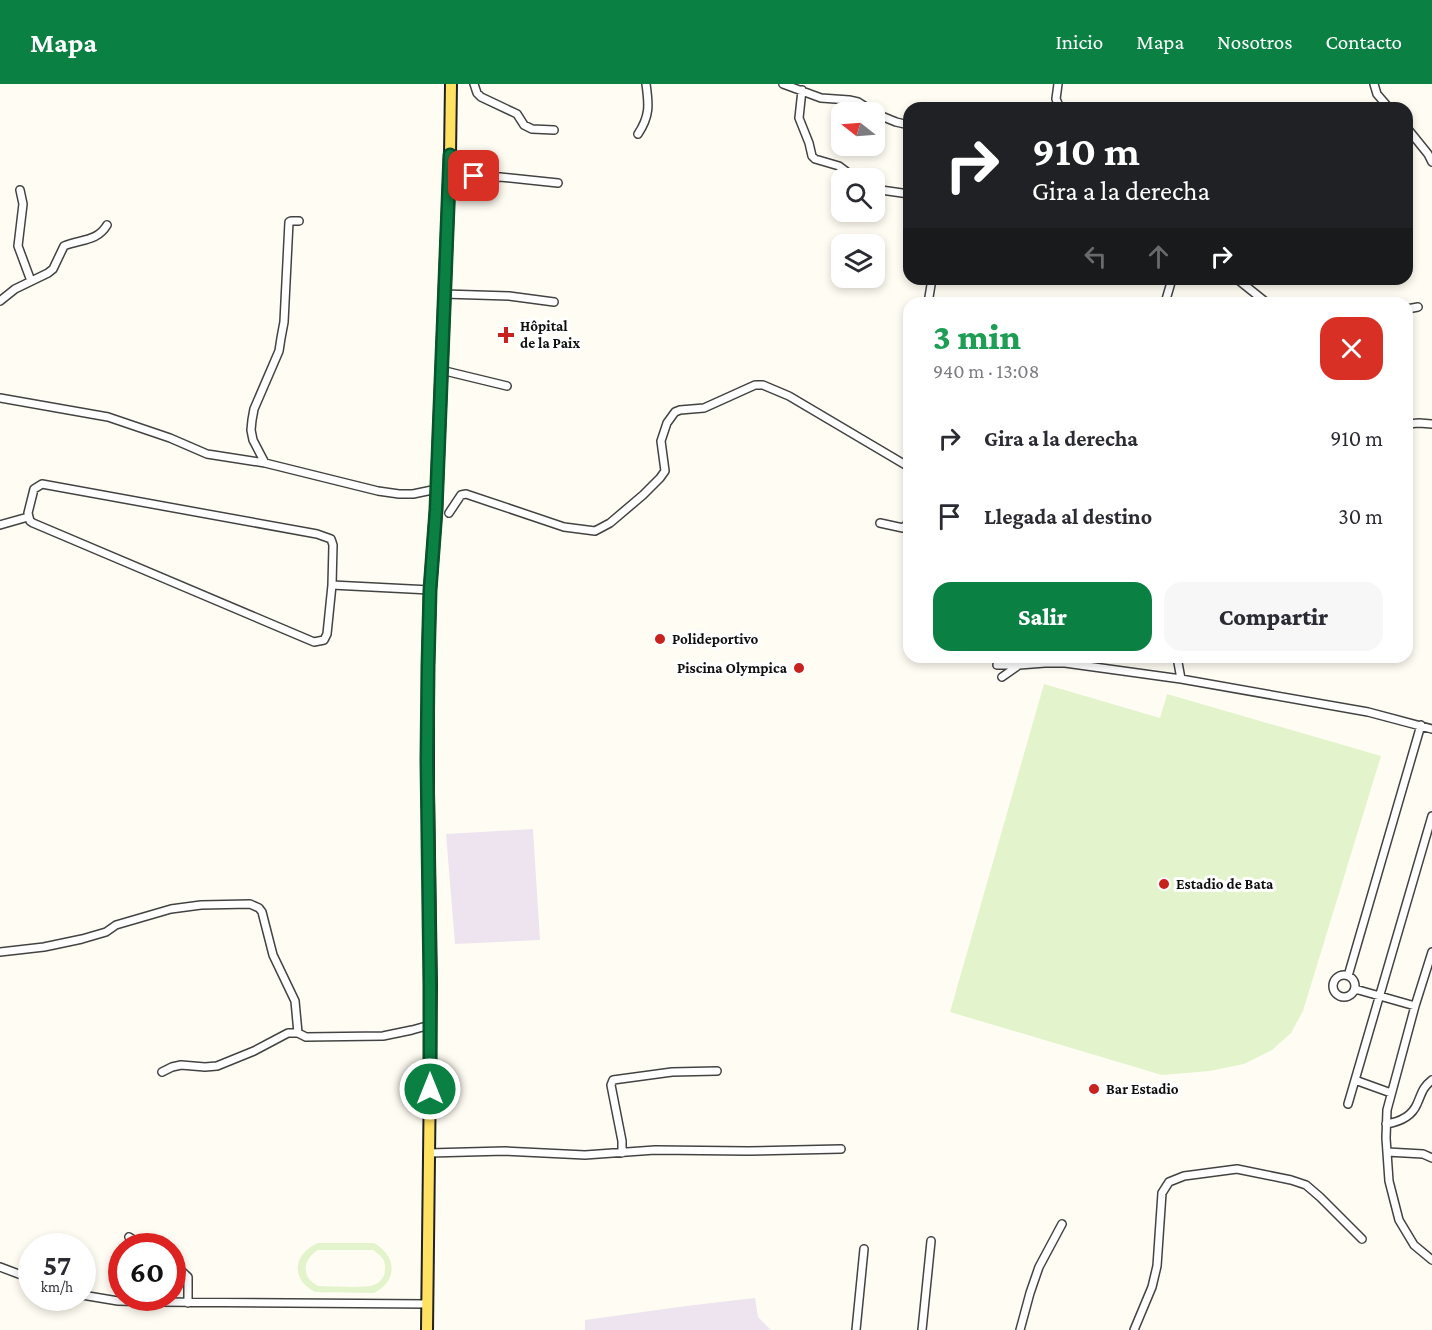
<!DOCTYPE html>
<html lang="es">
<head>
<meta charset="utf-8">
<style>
  :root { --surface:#fff; --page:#f7f7f7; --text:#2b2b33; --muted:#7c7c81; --accent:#0b8043 }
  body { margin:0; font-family:"Crimson Pro",serif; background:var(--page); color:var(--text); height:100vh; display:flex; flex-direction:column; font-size:22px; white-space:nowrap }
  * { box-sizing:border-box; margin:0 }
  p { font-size:20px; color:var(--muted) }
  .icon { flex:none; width:33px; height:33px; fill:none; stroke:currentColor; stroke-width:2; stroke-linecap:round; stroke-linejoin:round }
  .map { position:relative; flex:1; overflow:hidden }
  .sheet { position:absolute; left:903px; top:213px; width:510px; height:366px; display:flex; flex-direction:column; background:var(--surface); border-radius:18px; box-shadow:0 3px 9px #0003 }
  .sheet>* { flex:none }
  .top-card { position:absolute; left:903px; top:18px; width:510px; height:183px; border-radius:18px; box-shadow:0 3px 9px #0003; background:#202124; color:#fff; overflow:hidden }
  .needle { width:39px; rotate:287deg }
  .controls { position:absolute; left:831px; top:18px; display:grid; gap:12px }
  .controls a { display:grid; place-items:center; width:54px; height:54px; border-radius:12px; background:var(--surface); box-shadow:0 3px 9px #0003; font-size:30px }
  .speed { position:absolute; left:18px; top:1149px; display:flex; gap:12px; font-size:30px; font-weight:700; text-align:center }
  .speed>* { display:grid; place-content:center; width:78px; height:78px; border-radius:50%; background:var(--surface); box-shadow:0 3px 9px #0003; line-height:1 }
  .speed small { font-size:15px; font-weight:400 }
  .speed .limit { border:9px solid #d22; background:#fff; color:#111 }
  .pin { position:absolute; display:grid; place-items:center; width:51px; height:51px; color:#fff; margin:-26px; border-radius:12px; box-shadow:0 3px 9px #0006 }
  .me { position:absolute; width:66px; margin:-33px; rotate:0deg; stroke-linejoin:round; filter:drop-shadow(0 0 4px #0008) }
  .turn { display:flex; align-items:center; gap:21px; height:126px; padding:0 30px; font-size:27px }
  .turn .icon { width:78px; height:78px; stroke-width:2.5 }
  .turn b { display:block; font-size:42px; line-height:51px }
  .lanes { display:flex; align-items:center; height:57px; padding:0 30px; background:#0003; justify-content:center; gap:30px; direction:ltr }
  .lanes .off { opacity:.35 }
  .round { display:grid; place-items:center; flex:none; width:63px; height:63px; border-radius:18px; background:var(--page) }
  .summary { display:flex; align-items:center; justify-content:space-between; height:102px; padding:0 30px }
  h1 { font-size:36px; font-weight:800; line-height:45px; color:#1e9e55 }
  .button { display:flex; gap:12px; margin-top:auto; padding:12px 30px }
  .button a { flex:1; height:69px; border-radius:18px; background:var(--accent); color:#fff; font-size:24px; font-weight:800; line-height:69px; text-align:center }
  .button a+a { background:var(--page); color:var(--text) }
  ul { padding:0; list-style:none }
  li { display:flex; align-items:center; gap:18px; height:78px; padding:0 30px }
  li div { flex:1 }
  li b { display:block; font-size:22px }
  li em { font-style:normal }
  header { display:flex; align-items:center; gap:36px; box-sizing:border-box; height:84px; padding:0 30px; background:var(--accent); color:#fff }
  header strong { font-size:28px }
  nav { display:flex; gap:33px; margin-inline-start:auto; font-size:21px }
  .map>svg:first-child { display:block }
</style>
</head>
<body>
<header>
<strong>Mapa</strong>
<nav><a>Inicio</a><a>Mapa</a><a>Nosotros</a><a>Contacto</a></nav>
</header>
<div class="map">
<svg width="1432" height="1246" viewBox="0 0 1432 1246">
  <rect width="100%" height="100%" fill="#fffdf3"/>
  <!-- industrial -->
  <path fill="#eee4ef" d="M 533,745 L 540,856 L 455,860 L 446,750 Z
    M 755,1214 L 758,1233 L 771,1246 L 585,1246 L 585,1236 L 686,1222 Z"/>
  <!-- pitch -->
  <path fill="#e3f3cc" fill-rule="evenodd" d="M 1044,600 L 1160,634 L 1167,610 L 1381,672 L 1303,927 L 1291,949 L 1272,966 L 1244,980 L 1210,987 L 1162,991 L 950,928 Z
    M 318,1159 L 374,1159 C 397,1172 398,1197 374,1209 L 315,1208 C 290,1195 293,1170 318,1159 ZM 318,1166 L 373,1166 C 380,1171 386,1175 385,1185 C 385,1191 382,1197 376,1200 C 368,1205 330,1202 318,1202 C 301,1193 302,1176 318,1166 Z"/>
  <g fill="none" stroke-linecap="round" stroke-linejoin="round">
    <!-- minor casing -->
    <g stroke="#434343" stroke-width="10">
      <path id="minor" d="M 474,0 L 477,9 L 481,13 L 517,30 L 524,41 L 532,45 L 554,46
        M 783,0 L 821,14 L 849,16 L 858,18 L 874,28
        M 1058,0 L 1056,15 L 1060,24
        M 1374,0 L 1377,10 L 1389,24
        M 802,6 L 799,34 L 809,59 L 812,72 L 815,75 L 839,82 L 855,94
        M 874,29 L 896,38 L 909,41
        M 1407,44 L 1428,70 L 1432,78
        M 638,50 C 650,32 649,21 646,0
        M 450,71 L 474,92 L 484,96 L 500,93 L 558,99
        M 874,104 L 881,106 L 909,110
        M 20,106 L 23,120 L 18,162 L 31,197
        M 1237,195 L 1267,219
        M 444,210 L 509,212 L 554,218
        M 0,217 L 15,205 L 48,189 L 53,185 L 64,162 C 80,155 97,158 107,141
        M 928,219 L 932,195
        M 1165,219 L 1172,195
        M 1407,225 L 1418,223
        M 441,286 L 507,302
        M 0,314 L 108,333 L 170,354 L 207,370 L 265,379 L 378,407 L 399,410 L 413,410 L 437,405
        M 1407,340 L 1419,339 L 1432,340
        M 265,379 L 253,356 L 251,346 L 252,336 L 254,325 L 279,267 L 281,254 L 284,238 L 289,138 L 291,137 L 299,137
        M 42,400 L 317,450 L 331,455 L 333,461 L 332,501 L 327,550 L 324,556 L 314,558 L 33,439 L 30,437 L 28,429 L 34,405 Z
        M 449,429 L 461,411 L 466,410 L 564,443 L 595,447 L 610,439 L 643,411 L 660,394 L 665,387 L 661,357 L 667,339 L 675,328 L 680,326 L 704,324 L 755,301 L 763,301 L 789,312 L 909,383
        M 880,439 L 903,444 L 907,440 L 909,434
        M 0,441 L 28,433
        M 332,501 L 430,506
        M 1177,573 L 1181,595
        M 997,581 L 1019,581 L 1045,579 L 1065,579 L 1181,595 L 1368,628 L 1432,645
        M 1002,593 L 1019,581
        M 0,868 L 44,863 L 82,855 L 106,848 L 116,841 L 171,825 L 201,821 L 250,820 L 259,824 L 262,828 L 273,871 L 295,917 L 298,949
        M 1432,868 L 1415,922 L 1387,1026 L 1386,1054 L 1389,1097 L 1399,1136 L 1414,1161 L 1432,1176
        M1333 902a11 11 0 1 1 22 0a11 11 0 1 1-22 0Z
        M 1348,892 L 1421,641
        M 1355,905 L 1415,922
        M 162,988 L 172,983 L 181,981 L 205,983 L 217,982 L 254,967 L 288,949 L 298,949 L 306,953 L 383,952 L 412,946 L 430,941
        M 1355,996 L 1391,1009
        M 1348,1020 L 1432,732
        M 1386,1040 C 1399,1038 1412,1032 1417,1020 C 1422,1009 1422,1004 1432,996
        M 1387,1068 L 1423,1070 L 1432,1074
        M 429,1069 L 505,1067 L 585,1071 L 655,1066 L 748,1067 L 841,1065
        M 622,1069 L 622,1057 L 611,1001 L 613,996 L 672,988 L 717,987
        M 129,1153 L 143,1162
        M 172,1178 L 188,1193 L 188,1219
        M 0,1183 L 32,1195
        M 82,1211 L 118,1217 L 157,1218 L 428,1220
        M 856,1246 L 864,1165
        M 922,1246 L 931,1157
        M 1020,1246 L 1030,1209 L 1039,1183 L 1062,1140
        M 1134,1246 L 1152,1203 L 1157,1182 L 1162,1109 L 1169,1098 L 1184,1092 L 1237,1085 L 1291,1096 L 1306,1101 L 1320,1113 L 1362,1155"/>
    </g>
    <!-- primary casing -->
    <g stroke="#212121" stroke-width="14">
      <path id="primary" d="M 427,1246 L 431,901 L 428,707 L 428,581 L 430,506 L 436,426 L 450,71 L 451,0"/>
    </g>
    <!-- minor -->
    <use href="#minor" stroke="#fff" stroke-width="7"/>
    <!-- primary -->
    <use href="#primary" stroke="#ffe263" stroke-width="10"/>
  </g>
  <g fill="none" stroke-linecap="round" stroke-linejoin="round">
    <!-- route casing -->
    <g stroke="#07532c" stroke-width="15">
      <path id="route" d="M 430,1005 L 430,902 L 427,676 L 428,582 L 430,506 L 436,426 L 450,71 L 474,92"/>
    </g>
    <!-- route -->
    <use href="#route" stroke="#0b8043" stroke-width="10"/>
  </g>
  <!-- markers -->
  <g fill="#c8221f" stroke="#fff" stroke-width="2">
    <path d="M503 242h6v6h6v6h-6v6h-6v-6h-6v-6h6z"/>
    <circle cx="660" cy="555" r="6"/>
    <circle cx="799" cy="584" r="6"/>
    <circle cx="1164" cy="800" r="6"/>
    <circle cx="1094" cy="1005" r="6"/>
  </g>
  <g text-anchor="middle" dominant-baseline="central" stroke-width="6" stroke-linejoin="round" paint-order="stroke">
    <!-- poi labels -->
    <g font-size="15" font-weight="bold" fill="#101010" stroke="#fff" text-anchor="start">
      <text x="520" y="242">Hôpital<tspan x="520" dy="17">de la Paix</tspan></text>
      <text x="672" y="555">Polideportivo</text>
      <text x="787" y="584" text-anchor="end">Piscina Olympica</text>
      <text x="1176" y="800">Estadio de Bata</text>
      <text x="1106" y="1005">Bar Estadio</text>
    </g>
  </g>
</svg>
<div class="controls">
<a><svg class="needle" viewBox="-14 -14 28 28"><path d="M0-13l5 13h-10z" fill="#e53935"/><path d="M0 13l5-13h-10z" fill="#7c7c81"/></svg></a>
<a><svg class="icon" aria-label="search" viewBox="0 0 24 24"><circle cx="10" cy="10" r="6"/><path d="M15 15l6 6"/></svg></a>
<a><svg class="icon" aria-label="layers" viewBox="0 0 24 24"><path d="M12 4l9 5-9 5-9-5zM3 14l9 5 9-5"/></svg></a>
</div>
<div class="speed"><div>57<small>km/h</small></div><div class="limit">60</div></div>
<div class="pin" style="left:474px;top:92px;background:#d93025"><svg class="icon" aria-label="arrive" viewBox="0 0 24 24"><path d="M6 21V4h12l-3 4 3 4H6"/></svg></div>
<svg class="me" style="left:430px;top:1005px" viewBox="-20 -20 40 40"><circle r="17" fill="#0b8043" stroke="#fff" stroke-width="3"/><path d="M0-11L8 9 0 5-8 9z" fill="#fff"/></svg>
<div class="top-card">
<div class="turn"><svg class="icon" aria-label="right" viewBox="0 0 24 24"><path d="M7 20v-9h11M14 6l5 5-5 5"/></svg><div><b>910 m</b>Gira a la derecha</div></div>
<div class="lanes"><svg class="icon off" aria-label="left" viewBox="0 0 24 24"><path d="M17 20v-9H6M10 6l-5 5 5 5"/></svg><svg class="icon off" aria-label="ahead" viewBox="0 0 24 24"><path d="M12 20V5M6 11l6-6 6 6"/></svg><svg class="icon" aria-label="right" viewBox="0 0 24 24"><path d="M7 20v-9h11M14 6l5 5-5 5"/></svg></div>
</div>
<section class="sheet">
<div class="summary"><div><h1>3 min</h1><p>940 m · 13:08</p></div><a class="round" style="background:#d93025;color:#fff"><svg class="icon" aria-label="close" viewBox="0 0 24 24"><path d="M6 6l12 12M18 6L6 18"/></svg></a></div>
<ul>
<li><svg class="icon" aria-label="right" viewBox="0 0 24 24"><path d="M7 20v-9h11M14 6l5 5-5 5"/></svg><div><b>Gira a la derecha</b></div><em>910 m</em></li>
<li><svg class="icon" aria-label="arrive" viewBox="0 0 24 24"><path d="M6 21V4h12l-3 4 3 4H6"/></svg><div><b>Llegada al destino</b></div><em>30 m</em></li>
</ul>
<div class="button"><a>Salir</a><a>Compartir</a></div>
</section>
</div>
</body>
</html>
